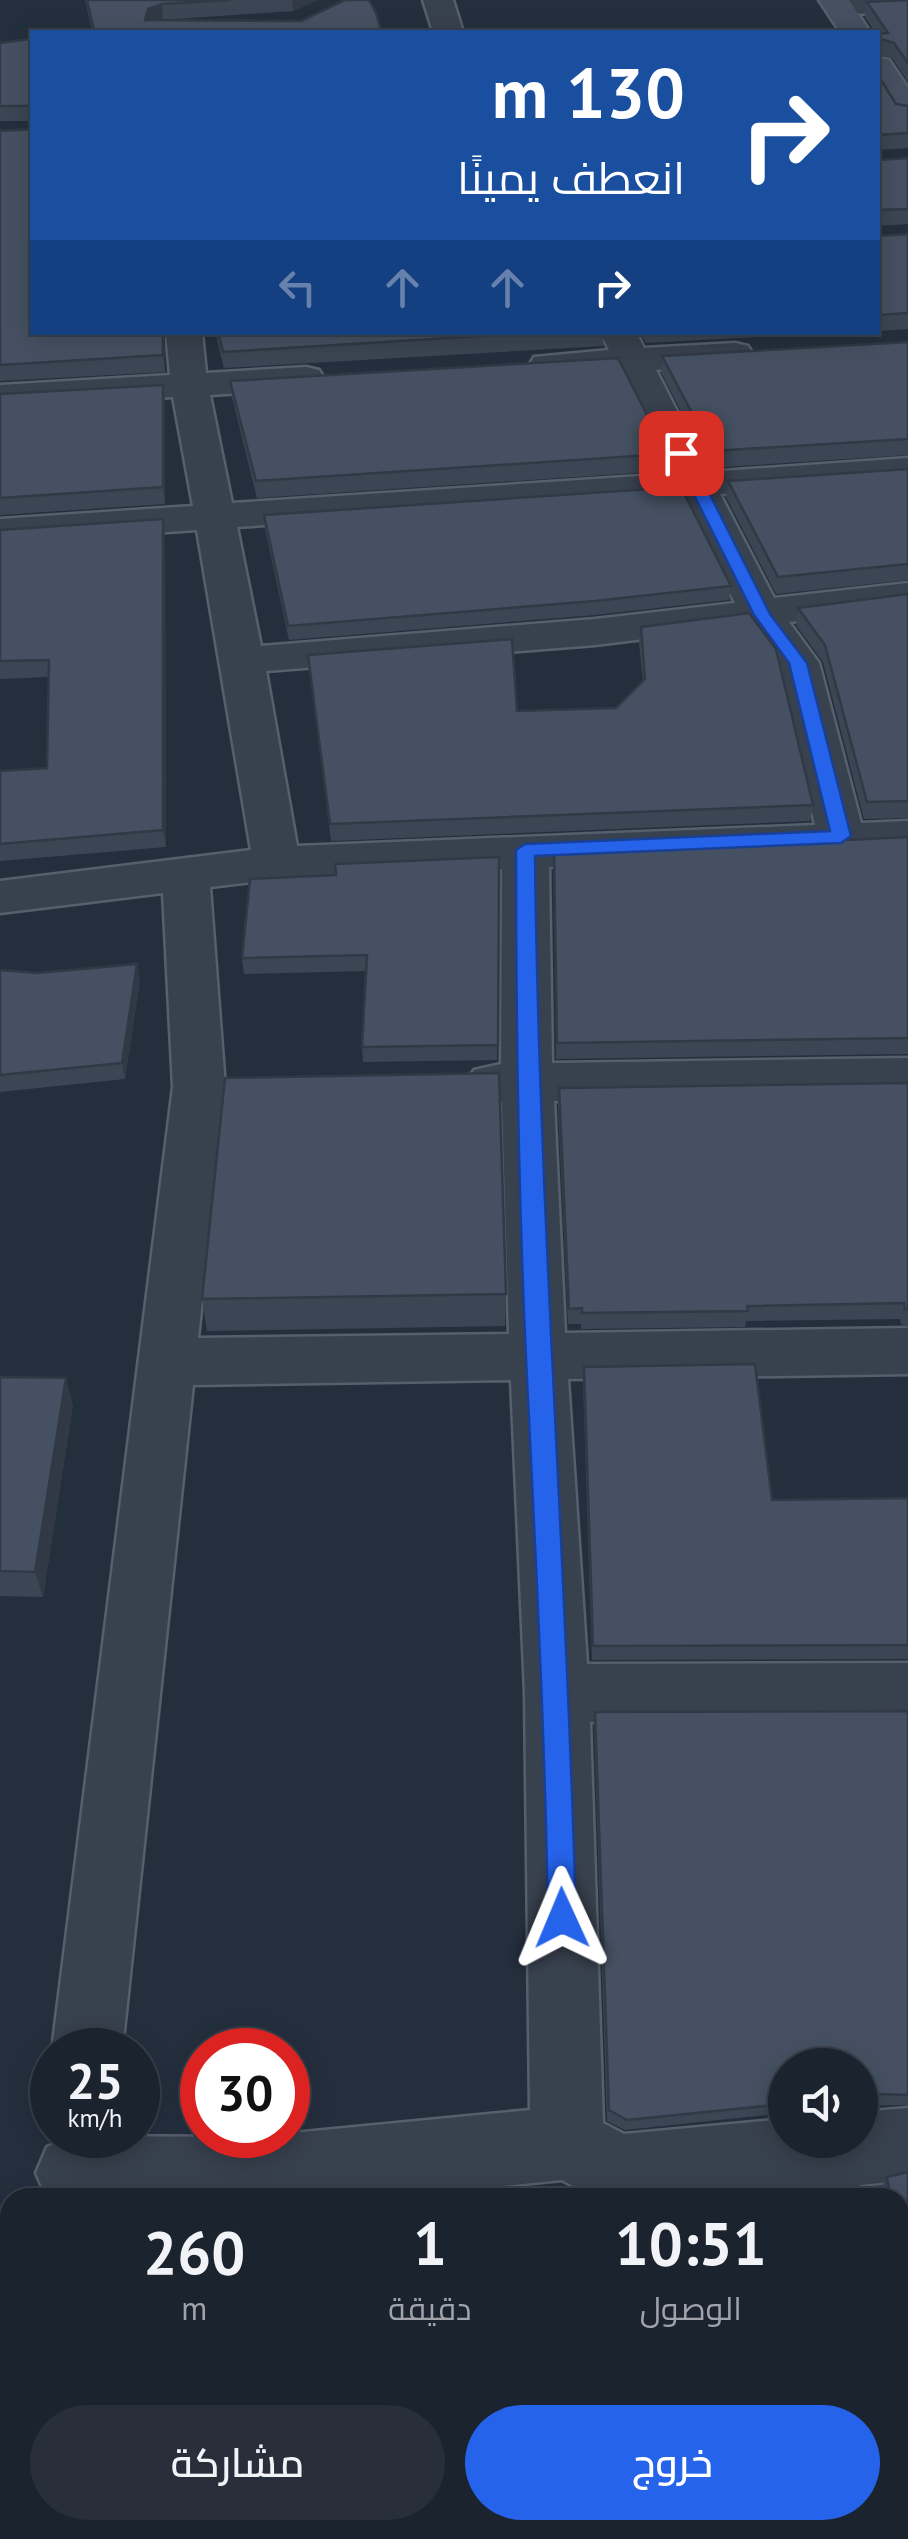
<!DOCTYPE html>
<html lang="ar">
<head>
<meta charset="utf-8">
<style>
  :root { --surface:#1b232e; --page:#282f3a; --text:#f1f3f6; --muted:#a0a4aa; --line:#39404a; --accent:#2563eb }
  body { margin:0; font-family:"PT Sans",Cairo,sans-serif; background:var(--page); color:var(--text); direction:rtl; height:100vh; display:flex; flex-direction:column; font-size:38px; white-space:nowrap }
  * { box-sizing:border-box; margin:0 }
  p { font-size:32px; color:var(--muted) }
  .icon { flex:none; width:55px; height:55px; fill:none; stroke:currentColor; stroke-width:2; stroke-linecap:round; stroke-linejoin:round }
  .map { position:relative; flex:1; overflow:hidden; direction:ltr }
  .sheet { position:absolute; left:0px; top:2188px; width:910px; height:352px; display:flex; flex-direction:column; background:var(--surface); border-radius:30px 30px 0 0; box-shadow:0 5px 25px #0003,0 0 0 2px var(--line); direction:rtl }
  .sheet>* { flex:none }
  .hud { position:absolute; left:30px; top:30px; width:850px; height:305px; border-radius:0px; box-shadow:0 5px 25px #0003,0 0 0 2px var(--line); direction:rtl; background:#1a4fa0; color:#fff; overflow:hidden }
  .fabs { position:absolute; left:768px; top:2048px; display:grid; gap:20px }
  .fabs a { display:grid; place-items:center; width:110px; height:110px; border-radius:50%; background:var(--surface); box-shadow:0 5px 25px #0003,0 0 0 2px var(--line); font-size:50px }
  .speed { position:absolute; left:30px; top:2028px; display:flex; gap:20px; font-size:50px; font-weight:700; text-align:center }
  .speed>* { display:grid; place-content:center; width:130px; height:130px; border-radius:50%; background:var(--surface); box-shadow:0 5px 25px #0003,0 0 0 2px var(--line); line-height:1 }
  .speed small { font-size:25px; font-weight:400 }
  .speed .limit { border:15px solid #d22; background:#fff; color:#111 }
  .pin { position:absolute; display:grid; place-items:center; width:85px; height:85px; color:#fff; margin:-42px; border-radius:20px; box-shadow:0 5px 15px #0006 }
  .me { position:absolute; width:110px; margin:-55px; rotate:359deg; stroke-linejoin:round; filter:drop-shadow(0 0 8px #0008) }
  .turn { display:flex; align-items:center; gap:35px; height:210px; padding:0 30px; font-size:45px }
  .turn .icon { width:130px; height:130px; stroke-width:2.5 }
  .turn b { display:block; font-size:70px; line-height:85px }
  .lanes { display:flex; align-items:center; height:95px; padding:0 30px; background:#0003; justify-content:center; gap:50px; direction:ltr }
  .lanes .off { opacity:.35 }
  .eta { display:flex; justify-content:space-evenly; align-items:center; height:170px; text-align:center }
  .eta b { font-size:60px; font-weight:600; line-height:70px }
  .button { display:flex; gap:20px; margin-top:auto; padding:20px 30px }
  .button a { flex:1; height:115px; border-radius:60px; background:var(--accent); color:#fff; font-size:40px; font-weight:600; line-height:115px; text-align:center }
  .button a+a { background:var(--page); color:var(--text) }
  .map>svg:first-child { display:block }
</style>
</head>
<body>
<div class="map">
<svg width="908" height="2539" viewBox="0 0 908 2539">
  <rect width="100%" height="100%" fill="#242f3e"/>
  <g fill="none" stroke-linecap="round" stroke-linejoin="round">
    <!-- street casing -->
    <g stroke="#565f6c" stroke-width="5">
      <path id="street" d="M 423,0 L 453,0 L 463,32 L 433,32 Z
        M 827,0 L 908,0 L 908,11 L 838,15 L 828,12 L 823,6 Z
        M 166,332 L 202,332 L 206,373 L 306,367 L 319,370 L 324,378 L 319,386 L 306,389 L 210,395 L 232,503 L 671,474 L 620,372 L 547,376 L 534,373 L 529,365 L 534,357 L 609,350 L 600,332 L 636,332 L 644,348 L 735,343 L 748,346 L 753,354 L 748,362 L 656,370 L 708,472 L 908,458 L 908,482 L 720,494 L 774,598 L 908,583 L 908,607 L 789,622 L 819,663 L 861,823 L 908,821 L 908,851 L 549,867 L 552,1063 L 908,1058 L 908,1096 L 554,1101 L 565,1333 L 908,1328 L 908,1374 L 568,1379 L 587,1664 L 908,1663 L 908,1721 L 590,1722 L 603,2123 L 624,2134 L 785,2119 L 785,2140 L 860,2140 L 860,2112 L 908,2108 L 908,2180 L 860,2185 L 862,2198 L 788,2198 L 787,2192 L 726,2198 L 595,2198 L 562,2180 L 384,2198 L 47,2198 L 36,2173 L 47,2147 L 73,2136 L 252,2137 L 530,2110 L 525,1693 L 511,1380 L 193,1385 L 122,2050 L 52,2050 L 173,1087 L 163,893 L 0,913 L 0,881 L 251,850 L 197,530 L 0,543 L 0,519 L 193,506 L 173,397 L 0,407 L 0,385 L 170,375 ZM 682,497 L 735,603 L 595,619 L 261,646 L 237,527 ZM 749,626 L 777,664 L 815,825 L 297,846 L 266,671 L 595,645 ZM 502,869 L 501,1064 L 474,1070 L 466,1083 L 474,1096 L 502,1102 L 509,1334 L 198,1338 L 225,1087 L 210,887 L 276,879 Z
        M 10,2270 L 10,2364 L 0,2368 L 0,2274 Z
        M 900,2501 L 908,2515 L 908,2539 L 835,2539 L 834,2530 L 900,2530 Z"/>
    </g>
    <!-- secondary casing -->
    <g stroke="#565f6c" stroke-width="5">
      <path id="secondary" d="M 819,0 L 849,0 L 870,32 L 840,32 Z
        M 878,58 L 889,60 L 908,88 L 908,120 L 897,118 L 878,89 Z"/>
    </g>
    <!-- street -->
    <use href="#street" fill="#38414e" fill-rule="evenodd"/>
    <!-- secondary -->
    <use href="#secondary" fill="#465061" fill-rule="evenodd"/>
  </g>
  <!-- wall -->
  <path fill="#3b4654" d="M 85,0 L 318,0 L 293,11 L 162,20 L 382,32 L 92,30 Z
    M 908,0 L 908,82 L 892,58 L 878,55 L 878,32 L 875,32 L 865,17 L 867,2 Z
    M 30,39 L 165,332 L 165,372 L 0,381 L 0,131 L 32,129 L 32,121 L 0,121 L 0,43 Z
    M 878,75 L 896,104 L 908,106 L 908,148 L 878,150 L 878,160 L 908,158 L 908,224 L 878,226 L 878,236 L 908,234 L 908,329 L 878,331 Z
    M 215,332 L 604,332 L 603,346 L 224,368 Z
    M 639,332 L 849,332 L 646,343 Z
    M 908,342 L 908,455 L 710,468 L 661,372 L 662,356 Z
    M 230,381 L 667,454 L 665,471 L 257,498 L 232,397 Z
    M 0,394 L 165,401 L 165,504 L 0,515 Z
    M 908,469 L 908,580 L 776,594 L 726,497 L 728,481 Z
    M 264,515 L 731,586 L 729,600 L 595,615 L 289,640 L 265,529 Z
    M 0,530 L 165,536 L 166,847 L 0,861 L 0,771 L 47,768 L 49,677 L 0,679 Z
    M 908,594 L 908,818 L 864,819 L 823,662 L 796,625 L 798,608 Z
    M 641,627 L 813,805 L 810,821 L 331,841 L 308,655 L 517,711 L 616,708 L 643,681 L 639,643 Z
    M 908,837 L 908,1054 L 556,1059 L 554,854 Z
    M 499,857 L 497,1060 L 363,1062 L 362,1047 L 366,971 L 244,974 L 242,958 L 335,875 Z
    M 0,970 L 140,981 L 125,1079 L 0,1092 Z
    M 908,1083 L 908,1327 L 901,1324 L 900,1319 L 746,1321 L 745,1327 L 581,1329 L 581,1324 L 568,1324 L 558,1105 L 559,1088 Z
    M 506,1294 L 505,1326 L 207,1331 L 202,1299 Z
    M 584,1367 L 772,1500 L 908,1498 L 908,1659 L 592,1660 L 583,1383 Z
    M 0,1377 L 73,1405 L 43,1597 L 0,1596 Z
    M 908,1711 L 908,2105 L 860,2106 L 860,2065 L 785,2065 L 785,2113 L 625,2130 L 607,2121 L 594,1726 L 595,1712 Z
    M 908,2172 L 908,2385 L 900,2326 L 900,2198 L 883,2198 L 881,2187 L 887,2177 Z"/>
  <!-- shaded-wall -->
  <path fill="#303945" d="M 292,0 L 318,0 L 293,11 Z
    M 162,4 L 163,19 L 145,20 L 148,9 Z
    M 163,332 L 165,332 L 165,372 L 163,355 Z
    M 163,385 L 165,401 L 165,504 L 163,487 Z
    M 163,519 L 165,536 L 166,847 L 163,830 Z
    M 137,964 L 140,981 L 125,1079 L 122,1063 Z
    M 66,1378 L 73,1405 L 43,1597 L 35,1572 Z"/>
  <!-- building -->
  <path fill="#455162" stroke="#303945" stroke-width="2.5" d="M 87,0 L 231,0 L 162,4 L 148,9 L 145,20 L 301,21 L 345,0 L 369,0 L 376,13 L 382,32 L 57,32 L 94,30 Z
    M 908,0 L 908,63 L 894,43 L 881,39 L 878,42 L 878,34 L 888,33 L 867,2 Z
    M 32,36 L 32,332 L 163,332 L 163,355 L 0,365 L 0,131 L 32,129 L 32,106 L 0,106 L 0,43 L 30,39 Z
    M 878,75 L 896,104 L 908,106 L 908,133 L 878,135 L 878,160 L 908,158 L 908,209 L 878,210 L 878,236 L 908,234 L 908,313 L 878,315 Z
    M 218,332 L 548,332 L 223,352 Z
    M 908,342 L 908,439 L 712,451 L 662,356 Z
    M 618,358 L 667,454 L 256,481 L 230,381 Z
    M 163,385 L 163,487 L 0,498 L 0,394 Z
    M 908,469 L 908,564 L 778,577 L 728,481 Z
    M 681,487 L 731,586 L 595,601 L 288,626 L 264,515 Z
    M 163,519 L 163,830 L 0,844 L 0,771 L 47,768 L 49,660 L 0,661 L 0,530 Z
    M 908,594 L 908,801 L 867,802 L 825,645 L 798,608 Z
    M 749,613 L 776,649 L 813,805 L 330,824 L 308,655 L 512,639 L 517,711 L 616,708 L 645,679 L 641,627 Z
    M 908,837 L 908,1038 L 557,1043 L 554,854 Z
    M 499,857 L 498,1045 L 362,1047 L 367,955 L 242,958 L 250,879 L 336,875 L 335,864 Z
    M 137,964 L 122,1063 L 0,1075 L 0,970 L 37,973 Z
    M 499,1073 L 506,1294 L 202,1299 L 225,1078 Z
    M 908,1083 L 908,1309 L 905,1309 L 904,1303 L 747,1306 L 748,1311 L 582,1313 L 582,1308 L 569,1309 L 559,1088 Z
    M 755,1364 L 772,1500 L 908,1498 L 908,1645 L 593,1646 L 584,1367 Z
    M 0,1377 L 66,1378 L 35,1572 L 0,1571 Z
    M 908,1711 L 908,2095 L 876,2094 L 860,2096 L 860,2065 L 785,2065 L 785,2104 L 627,2120 L 609,2110 L 595,1712 Z
    M 908,2172 L 908,2332 L 900,2274 L 900,2198 L 890,2198 L 887,2177 Z"/>
  <!-- route -->
  <path fill="#2563eb" stroke="#184099" stroke-width="2.5" d="M 681,448 L 689,453 L 770,614 L 807,663 L 851,836 L 841,843 L 535,856 C 539,1211 567,1564 576,1918 L 572,1928 L 562,1932 L 552,1928 L 548,1918 C 545,1731 535,1545 526,1358 C 518,1189 516,1020 516,850 L 525,844 L 830,831 L 789,663 L 754,615 L 673,453 Z"/>
</svg>
<div class="fabs">
<a><svg class="icon" aria-label="sound" viewBox="0 0 24 24"><path d="M4 9h4l5-4v14l-5-4H4zM17 9q2 3 0 6"/></svg></a>
</div>
<div class="speed"><div>25<small>km/h</small></div><div class="limit">30</div></div>
<div class="pin" style="left:681px;top:453px;background:#d93025"><svg class="icon" aria-label="arrive" viewBox="0 0 24 24"><path d="M6 21V4h12l-3 4 3 4H6"/></svg></div>
<svg class="me" style="left:562px;top:1918px" viewBox="-20 -20 40 40"><path d="M0-17L14 15 0 8-14 15z" fill="#2563eb" stroke="#fff" stroke-width="4"/></svg>
<div class="hud">
<div class="turn"><svg class="icon" aria-label="right" viewBox="0 0 24 24"><path d="M7 20v-9h11M14 6l5 5-5 5"/></svg><div><b>130 m</b>انعطف يمينًا</div></div>
<div class="lanes"><svg class="icon off" aria-label="left" viewBox="0 0 24 24"><path d="M17 20v-9H6M10 6l-5 5 5 5"/></svg><svg class="icon off" aria-label="ahead" viewBox="0 0 24 24"><path d="M12 20V5M6 11l6-6 6 6"/></svg><svg class="icon off" aria-label="ahead" viewBox="0 0 24 24"><path d="M12 20V5M6 11l6-6 6 6"/></svg><svg class="icon" aria-label="right" viewBox="0 0 24 24"><path d="M7 20v-9h11M14 6l5 5-5 5"/></svg></div>
</div>
<section class="sheet">
<div class="eta">
<div><b>10:51</b><p>الوصول</p></div>
<div><b>1</b><p>دقيقة</p></div>
<div><b>260</b><p>m</p></div>
</div>
<div class="button"><a>خروج</a><a>مشاركة</a></div>
</section>
</div>
</body>
</html>
